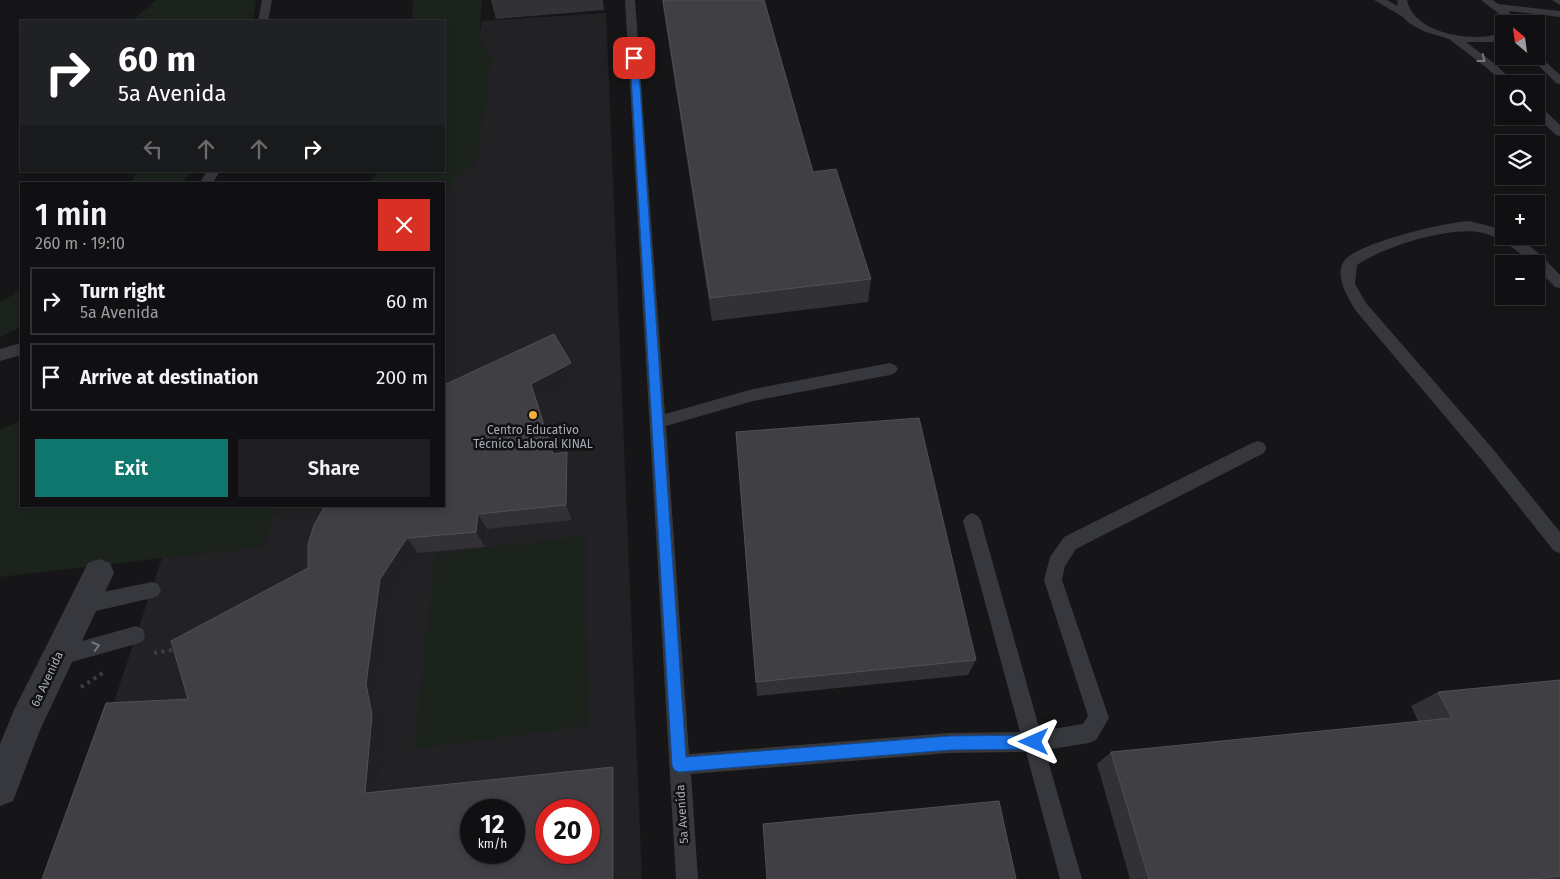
<!DOCTYPE html>
<html lang="en">
<head>
<meta charset="utf-8">
<style>
  :root { --surface:#101012; --page:#1e1e20; --text:#f1f3f6; --muted:#9c9d9f; --line:#303032; --accent:#0f766e }
  body { margin:0; font-family:"Fira Sans",sans-serif; background:var(--page); color:var(--text); height:100vh; display:flex; flex-direction:column; font-size:19px; white-space:nowrap }
  * { box-sizing:border-box; margin:0 }
  p { font-size:16px; color:var(--muted) }
  .icon { flex:none; width:28px; height:28px; fill:none; stroke:currentColor; stroke-width:2; stroke-linecap:round; stroke-linejoin:round }
  .map { position:relative; flex:1; overflow:hidden }
  .drawer { position:absolute; left:20px; top:182px; width:425px; height:325px; display:flex; flex-direction:column; background:var(--surface); border-radius:0px; box-shadow:0 2px 8px #0003,0 0 0 1px var(--line) }
  .drawer>* { flex:none }
  .top-card { position:absolute; left:20px; top:20px; width:425px; height:152px; border-radius:0px; box-shadow:0 2px 8px #0003,0 0 0 1px var(--line); background:#202124; color:#fff; overflow:hidden }
  .needle { width:32px; rotate:331deg }
  .tools { position:absolute; left:1495px; top:15px; display:grid; gap:10px }
  .tools a { display:grid; place-items:center; width:50px; height:50px; border-radius:0px; background:var(--surface); box-shadow:0 2px 8px #0003,0 0 0 1px var(--line); font-size:25px }
  .speed { position:absolute; left:460px; top:799px; display:flex; gap:10px; font-size:25px; font-weight:700; text-align:center }
  .speed>* { display:grid; place-content:center; width:65px; height:65px; border-radius:50%; background:var(--surface); box-shadow:0 2px 8px #0003,0 0 0 1px var(--line); line-height:1 }
  .speed small { font-size:12px; font-weight:400 }
  .speed .limit { border:8px solid #d22; background:#fff; color:#111 }
  .pin { position:absolute; display:grid; place-items:center; width:42px; height:42px; color:#fff; margin:-21px; border-radius:10px; box-shadow:0 2px 8px #0006 }
  .me { position:absolute; width:55px; margin:-28px; rotate:270deg; stroke-linejoin:round; filter:drop-shadow(0 0 4px #0008) }
  .turn { display:flex; align-items:center; gap:18px; height:105px; padding:0 15px; font-size:22px }
  .turn .icon { width:65px; height:65px; stroke-width:2.5 }
  .turn b { display:block; font-size:35px; line-height:42px }
  .lanes { display:flex; align-items:center; height:48px; padding:0 15px; background:#0003; justify-content:center; gap:25px; direction:ltr }
  .lanes .off { opacity:.35 }
  .round { display:grid; place-items:center; flex:none; width:52px; height:52px; border-radius:0px; background:var(--page) }
  .summary { display:flex; align-items:center; justify-content:space-between; height:85px; padding:0 15px }
  h1 { font-size:30px; font-weight:600; line-height:38px }
  .cta { display:flex; gap:10px; margin-top:auto; padding:10px 15px }
  .cta a { flex:1; height:58px; border-radius:0px; background:var(--accent); color:#fff; font-size:20px; font-weight:600; line-height:58px; text-align:center }
  .cta a+a { background:var(--page); color:var(--text) }
  ul { padding:0; list-style:none }
  li { display:flex; align-items:center; gap:15px; height:68px; margin:0 10px 8px; padding:0 5px; border:2px solid var(--line); border-radius:0px }
  li div { flex:1 }
  li b { display:block; font-size:19px }
  li em { font-style:normal }
  .map>svg:first-child { display:block }
</style>
</head>
<body>
<div class="map">
<svg width="1560" height="879" viewBox="0 0 1560 879">
  <rect width="100%" height="100%" fill="#161618"/>
  <!-- built -->
  <path fill="#222225" fill-rule="evenodd" d="M 606,13 L 642,879 L 55,879 L 162,558 L 264,546 L 275,506 L 444,506 L 444,189 L 477,161 L 479,37 L 482,21 ZM 471,810 L 514,810 L 514,852 L 471,852 ZM 546,810 L 589,810 L 589,852 L 546,852 Z"/>
  <!-- green -->
  <path fill="#1c231d" d="M 156,0 L 256,0 L 253,21 L 132,21 Z
    M 413,0 L 482,0 L 479,37 L 492,58 L 477,161 L 444,189 L 444,184 L 368,184 L 379,171 L 444,171 L 444,21 L 412,21 Z
    M 137,171 L 192,171 L 182,184 L 130,184 Z
    M 21,287 L 21,327 L 0,337 L 0,302 L 11,296 Z
    M 21,421 L 21,506 L 275,506 L 264,546 L 0,577 L 0,429 Z
    M 586,536 L 587,726 L 414,749 L 435,554 Z"/>
  <g fill="none" stroke-linecap="round" stroke-linejoin="round">
    <!-- path -->
    <path stroke="#3d3f44" stroke-width="4" stroke-dasharray="3 4.5" stroke-linecap="butt" d="M 154,653 L 177,649
      M 81,687 L 103,673"/>
    <!-- service -->
    <path fill="#37383d" fill-rule="evenodd" d="M 262,0 L 272,0 L 268,21 L 258,21 Z
      M 625,0 L 635,0 L 665,414 L 753,389 L 890,363 L 895,365 L 898,369 L 895,373 L 890,375 L 753,401 L 666,426 L 689,754 L 949,733 L 1020,732 L 963,521 L 966,516 L 972,513 L 978,516 L 981,521 L 1040,731 L 1083,724 L 1088,716 L 1044,580 L 1050,557 L 1064,537 L 1252,443 L 1258,441 L 1264,443 L 1266,448 L 1264,453 L 1076,549 L 1065,566 L 1062,580 L 1109,718 L 1096,740 L 1089,743 L 1045,750 L 1082,879 L 1060,879 L 1026,752 L 949,753 L 691,774 L 698,879 L 676,879 Z
      M 1374,0 L 1387,0 L 1398,6 L 1397,0 L 1407,0 C 1413,31 1462,40 1489,36 C 1494,35 1499,32 1504,31 L 1504,38 L 1493,42 L 1466,42 L 1495,64 L 1516,84 L 1504,84 L 1487,68 L 1449,39 L 1423,31 L 1409,23 L 1403,17 Z
      M 1481,0 L 1493,0 L 1498,4 L 1560,11 L 1560,17 L 1509,11 L 1515,24 L 1505,24 L 1502,16 Z
      M 1552,0 L 1560,0 L 1560,5 Z
      M 1536,53 L 1560,75 L 1560,84 L 1556,83 L 1529,56 L 1536,56 Z
      M 1536,106 L 1540,106 L 1560,125 L 1560,136 L 1556,135 L 1536,116 Z
      M 207,171 L 220,171 L 212,184 L 199,184 Z
      M 1469,221 L 1501,229 L 1504,230 L 1504,236 C 1526,236 1545,260 1560,275 L 1560,288 L 1555,287 L 1536,268 L 1536,264 L 1532,264 C 1518,251 1502,238 1483,233 C 1452,225 1383,247 1357,265 L 1355,284 L 1366,303 L 1493,449 L 1560,532 L 1560,553 L 1554,551 L 1481,459 L 1356,311 C 1348,298 1334,276 1344,261 C 1357,243 1446,222 1469,221 Z
      M 21,343 L 21,355 L 0,361 L 0,349 Z
      M 152,582 L 158,584 L 161,590 L 158,596 L 152,598 L 83,614 L 76,611 L 74,605 L 76,599 L 83,596 Z
      M 136,626 L 143,629 L 145,635 L 143,641 L 136,644 L 57,666 L 50,664 L 47,657 L 50,650 L 57,648 Z"/>
    <!-- minor -->
    <path fill="#37383d" fill-rule="evenodd" d="M 99,559 L 110,563 L 114,573 L 40,730 L 13,801 L 0,806 L 0,744 L 14,710 L 88,563 Z"/>
  </g>
  <!-- wall -->
  <path fill="#323236" d="M 491,0 L 603,0 L 604,10 L 496,19 Z
    M 662,0 L 764,0 L 813,172 L 871,279 L 868,302 L 712,321 Z
    M 571,363 L 576,381 L 537,401 L 554,454 L 573,469 L 572,520 L 487,529 L 485,547 L 418,553 L 392,593 L 379,695 L 386,725 L 381,791 L 619,776 L 42,879 L 188,699 L 308,568 Z
    M 736,432 L 976,660 L 968,675 L 757,696 Z
    M 1560,680 L 1560,879 L 1130,879 L 1097,764 L 1111,752 L 1418,721 L 1411,706 L 1438,692 Z"/>
  <!-- shaded-wall -->
  <path fill="#212124" d="M 571,363 L 576,381 L 537,401 L 559,470 L 553,454 L 531,384 Z
    M 567,452 L 573,469 L 572,520 L 566,505 Z
    M 478,514 L 487,529 L 485,547 L 476,532 Z
    M 407,538 L 418,553 L 392,593 L 379,695 L 386,725 L 380,802 L 365,793 L 366,684 L 380,579 Z
    M 613,767 L 619,776 L 619,879 L 613,879 Z"/>
  <!-- building -->
  <path fill="#3f3f44" stroke="#4f5156" fill-rule="evenodd" d="M 663,0 L 764,0 L 813,172 L 836,169 L 871,279 L 710,298 Z
    M 554,334 L 571,363 L 531,384 L 553,454 L 567,452 L 566,505 L 478,514 L 476,532 L 407,538 L 380,579 L 366,684 L 372,715 L 365,793 L 613,767 L 613,879 L 42,879 L 106,703 L 188,699 L 171,641 L 308,568 L 308,544 L 314,525 L 325,506 L 444,506 L 444,385 ZM 471,810 L 514,810 L 514,852 L 471,852 ZM 546,810 L 589,810 L 589,852 L 546,852 Z
    M 919,418 L 976,660 L 756,682 L 736,432 Z
    M 1560,680 L 1560,876 L 1529,879 L 1149,879 L 1111,752 L 1452,718 L 1438,692 Z
    M 999,801 L 1016,879 L 767,879 L 763,824 Z"/>
  <!-- one-way arrows -->
  <defs><path id="oneway-chevron" d="M-2-3.5L2.5 0L-2 3.5" fill="none" stroke-width="1.6" stroke-linecap="round" stroke-linejoin="round" transform="scale(1.25)"/></defs>
  <g stroke="#757881">
    <use href="#oneway-chevron" transform="translate(1482 59) rotate(38)"/>
    <use href="#oneway-chevron" transform="translate(96 646) rotate(-16)"/>
  </g>
  <!-- route -->
  <path fill="#1a73e8" stroke="#114b97" d="M 634,55 L 638,58 L 686,757 L 950,736 L 1034,735 L 1039,737 L 1041,742 L 1039,747 L 1034,749 L 950,750 L 679,772 L 674,770 L 672,765 L 630,58 Z"/>
  <!-- markers -->
  <circle fill="#f2b134" stroke="#111113" stroke-width="2" cx="533" cy="415" r="5"/>
  <g text-anchor="middle" dominant-baseline="central" stroke-width="5" stroke-linejoin="round" paint-order="stroke">
    <!-- poi labels -->
    <g font-size="12" fill="#a8adb8" stroke="#111113">
      <text x="533" y="430">Centro Educativo<tspan x="533" dy="14">Técnico Laboral KINAL</tspan></text>
    </g>
    <!-- street labels -->
    <g font-size="12" fill="#a8adb8" stroke="#111113">
      <text transform="translate(47 679) rotate(-65)">6a Avenida</text>
      <text transform="translate(682 814) rotate(-94)">5a Avenida</text>
    </g>
  </g>
</svg>
<div class="tools">
<a><svg class="needle" viewBox="-14 -14 28 28"><path d="M0-13l5 13h-10z" fill="#e53935"/><path d="M0 13l5-13h-10z" fill="#9c9d9f"/></svg></a>
<a><svg class="icon" aria-label="search" viewBox="0 0 24 24"><circle cx="10" cy="10" r="6"/><path d="M15 15l6 6"/></svg></a>
<a><svg class="icon" aria-label="layers" viewBox="0 0 24 24"><path d="M12 4l9 5-9 5-9-5zM3 14l9 5 9-5"/></svg></a>
<a>+</a>
<a>−</a>
</div>
<div class="speed"><div>12<small>km/h</small></div><div class="limit">20</div></div>
<div class="pin" style="left:634px;top:58px;background:#d93025"><svg class="icon" aria-label="arrive" viewBox="0 0 24 24"><path d="M6 21V4h12l-3 4 3 4H6"/></svg></div>
<svg class="me" style="left:1034px;top:742px" viewBox="-20 -20 40 40"><path d="M0-17L14 15 0 8-14 15z" fill="#1a73e8" stroke="#fff" stroke-width="4"/></svg>
<div class="top-card">
<div class="turn"><svg class="icon" aria-label="right" viewBox="0 0 24 24"><path d="M7 20v-9h11M14 6l5 5-5 5"/></svg><div><b>60 m</b>5a Avenida</div></div>
<div class="lanes"><svg class="icon off" aria-label="left" viewBox="0 0 24 24"><path d="M17 20v-9H6M10 6l-5 5 5 5"/></svg><svg class="icon off" aria-label="ahead" viewBox="0 0 24 24"><path d="M12 20V5M6 11l6-6 6 6"/></svg><svg class="icon off" aria-label="ahead" viewBox="0 0 24 24"><path d="M12 20V5M6 11l6-6 6 6"/></svg><svg class="icon" aria-label="right" viewBox="0 0 24 24"><path d="M7 20v-9h11M14 6l5 5-5 5"/></svg></div>
</div>
<section class="drawer">
<div class="summary"><div><h1>1 min</h1><p>260 m · 19:10</p></div><a class="round" style="background:#d93025;color:#fff"><svg class="icon" aria-label="close" viewBox="0 0 24 24"><path d="M6 6l12 12M18 6L6 18"/></svg></a></div>
<ul>
<li><svg class="icon" aria-label="right" viewBox="0 0 24 24"><path d="M7 20v-9h11M14 6l5 5-5 5"/></svg><div><b>Turn right</b><p>5a Avenida</p></div><em>60 m</em></li>
<li><svg class="icon" aria-label="arrive" viewBox="0 0 24 24"><path d="M6 21V4h12l-3 4 3 4H6"/></svg><div><b>Arrive at destination</b></div><em>200 m</em></li>
</ul>
<div class="cta"><a>Exit</a><a>Share</a></div>
</section>
</div>
</body>
</html>
